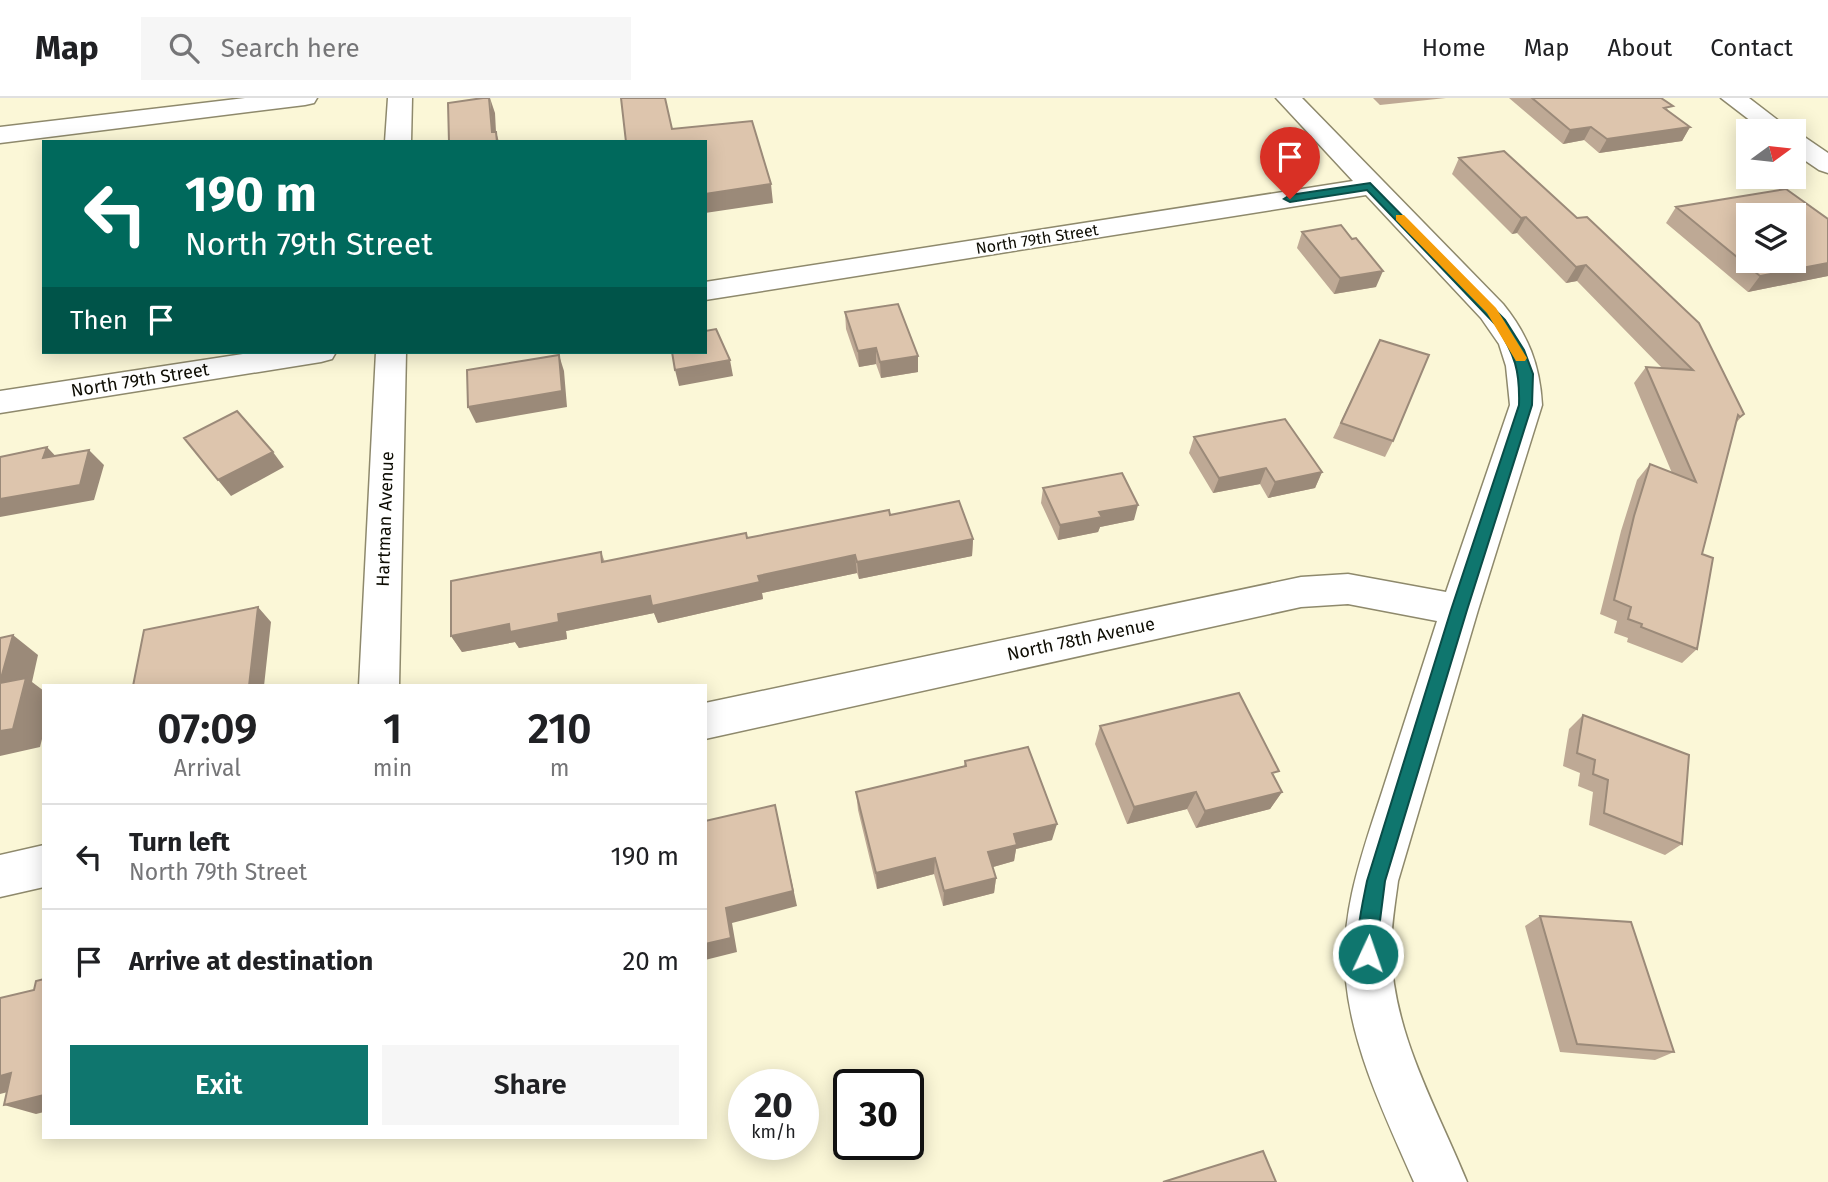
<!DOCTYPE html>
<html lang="en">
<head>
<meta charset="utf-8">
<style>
  :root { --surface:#fff; --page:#f6f6f6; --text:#202124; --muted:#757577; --line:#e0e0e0; --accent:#0f766e }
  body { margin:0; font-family:"Fira Sans",sans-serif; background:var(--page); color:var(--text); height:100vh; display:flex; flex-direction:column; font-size:26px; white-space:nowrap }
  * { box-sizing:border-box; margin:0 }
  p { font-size:23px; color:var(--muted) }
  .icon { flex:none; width:38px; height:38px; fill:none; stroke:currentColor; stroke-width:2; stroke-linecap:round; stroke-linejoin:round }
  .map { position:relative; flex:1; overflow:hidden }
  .drawer { position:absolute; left:42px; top:586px; width:665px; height:455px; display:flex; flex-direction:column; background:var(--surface); border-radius:0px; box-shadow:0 4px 18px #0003 }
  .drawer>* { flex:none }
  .top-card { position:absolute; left:42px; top:42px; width:665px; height:214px; border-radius:0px; box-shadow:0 4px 18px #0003; background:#00695c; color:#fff; overflow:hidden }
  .needle { width:46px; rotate:75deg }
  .controls { position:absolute; left:1736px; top:21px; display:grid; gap:14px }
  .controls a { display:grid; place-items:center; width:70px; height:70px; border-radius:0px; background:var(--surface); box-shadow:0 4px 18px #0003; font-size:35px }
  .speed { position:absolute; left:728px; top:971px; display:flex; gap:14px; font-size:35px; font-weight:700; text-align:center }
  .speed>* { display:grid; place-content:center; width:91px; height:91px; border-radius:50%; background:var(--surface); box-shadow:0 4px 18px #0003; line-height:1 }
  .speed small { font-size:18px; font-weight:400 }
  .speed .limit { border:4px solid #111; border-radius:10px; background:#fff; color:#111 }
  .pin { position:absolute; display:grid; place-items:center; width:60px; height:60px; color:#fff; margin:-72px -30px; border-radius:50% 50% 50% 0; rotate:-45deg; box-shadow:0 0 7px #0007 }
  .pin .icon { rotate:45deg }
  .me { position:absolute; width:77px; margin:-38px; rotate:3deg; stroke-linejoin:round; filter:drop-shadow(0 0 5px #0008) }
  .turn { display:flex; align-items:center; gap:24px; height:147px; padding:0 28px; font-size:32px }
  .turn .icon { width:91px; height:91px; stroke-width:2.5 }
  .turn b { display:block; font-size:49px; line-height:60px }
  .then { display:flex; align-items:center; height:66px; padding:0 28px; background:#0003; gap:14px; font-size:26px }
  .eta { display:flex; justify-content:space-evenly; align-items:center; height:119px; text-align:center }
  .eta b { font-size:42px; font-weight:600; line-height:49px }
  .action { display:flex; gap:14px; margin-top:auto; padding:14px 28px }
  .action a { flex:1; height:80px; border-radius:0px; background:var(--accent); color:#fff; font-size:28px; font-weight:600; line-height:80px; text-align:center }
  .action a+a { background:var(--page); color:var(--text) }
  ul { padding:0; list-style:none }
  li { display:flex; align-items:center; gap:21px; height:105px; padding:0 28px; border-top:2px solid var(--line) }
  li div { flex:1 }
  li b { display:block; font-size:26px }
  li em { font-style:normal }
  header { display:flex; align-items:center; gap:42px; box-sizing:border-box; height:98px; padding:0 35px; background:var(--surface); border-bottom:2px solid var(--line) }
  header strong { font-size:33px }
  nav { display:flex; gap:38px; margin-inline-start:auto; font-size:24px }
  .search { width:490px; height:63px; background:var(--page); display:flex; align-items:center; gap:18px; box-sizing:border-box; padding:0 24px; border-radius:0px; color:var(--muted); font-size:26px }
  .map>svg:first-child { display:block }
</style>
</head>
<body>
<header>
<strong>Map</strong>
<div class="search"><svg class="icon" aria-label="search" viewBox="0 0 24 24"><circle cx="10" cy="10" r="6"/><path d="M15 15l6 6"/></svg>Search here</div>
<nav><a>Home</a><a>Map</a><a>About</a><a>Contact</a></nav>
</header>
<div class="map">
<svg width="1828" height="1084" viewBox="0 0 1828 1084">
  <rect width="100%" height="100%" fill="#fbf7d7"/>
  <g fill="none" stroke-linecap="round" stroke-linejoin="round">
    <!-- minor casing -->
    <g stroke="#8e896c" stroke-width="3">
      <path id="minor" d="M 245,0 L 317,0 L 314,5 L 305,7 L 0,45 L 0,29 Z
        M 388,0 L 412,0 L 411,44 L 385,44 Z
        M 1276,0 L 1302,0 L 1503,206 C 1528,237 1540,267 1542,307 L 1478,512 L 1398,783 C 1395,806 1391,829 1391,852 C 1393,936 1436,1008 1467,1084 L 1414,1084 C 1386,1020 1353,953 1346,883 C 1339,816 1363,753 1383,691 C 1401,635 1419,579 1437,523 L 1348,506 L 1301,509 L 705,641 L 705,605 L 1301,479 L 1348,476 L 1446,494 L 1510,307 L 1506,268 L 1499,246 L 1481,220 L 1366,97 L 705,202 L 705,184 L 1353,83 Z
        M 256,254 L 336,254 L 332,261 L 321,264 L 0,315 L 0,293 Z
        M 376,254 L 406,254 L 399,588 L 359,588 Z
        M 44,747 L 44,789 L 0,799 L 0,757 Z"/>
    </g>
    <!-- secondary casing -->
    <g stroke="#8e896c" stroke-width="3">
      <path id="secondary" d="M 1721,0 L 1749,0 L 1792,33 L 1764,33 Z
        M 1794,35 L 1803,38 L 1828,55 L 1828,75 L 1819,72 L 1794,55 Z"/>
    </g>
    <!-- minor -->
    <use href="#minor" fill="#fff" fill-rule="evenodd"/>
    <!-- secondary -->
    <use href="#secondary" fill="#fff" fill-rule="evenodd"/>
  </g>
  <!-- wall -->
  <path fill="#bea995" d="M 1373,0 L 1446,0 L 1380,7 Z
    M 1509,0 L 1661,0 L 1669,14 L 1690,29 L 1682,43 L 1599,55 L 1584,42 L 1563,46 Z
    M 1504,53 L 1744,316 L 1735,326 L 1702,456 L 1697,551 L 1682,565 L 1627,544 L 1628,540 L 1614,535 L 1617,523 L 1600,516 L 1621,433 L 1637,382 L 1650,366 L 1672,375 L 1634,285 L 1646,269 L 1662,270 L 1577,183 L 1566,185 L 1517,135 L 1512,136 L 1452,76 L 1459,60 Z
    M 1676,109 L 1828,121 L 1828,178 L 1748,194 L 1666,125 Z
    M 1302,134 L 1352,141 L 1376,189 L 1334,196 L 1297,150 Z
    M 845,214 L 918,258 L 918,274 L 881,280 L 876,266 L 859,269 L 846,231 Z
    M 1380,242 L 1393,343 L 1385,359 L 1333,340 Z
    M 1194,339 L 1322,374 L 1315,390 L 1268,400 L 1260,386 L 1213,395 L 1189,355 Z
    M 1043,390 L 1134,422 L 1100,429 L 1098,434 L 1058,442 L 1041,405 Z
    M 890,417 L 973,441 L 972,458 L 859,481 L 857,475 L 762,495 L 763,501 L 658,525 L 654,515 L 566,533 L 567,541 L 519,550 L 515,544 L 462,554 L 451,538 L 601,454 L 605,464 Z
    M 1583,617 L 1682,746 L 1665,757 L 1589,727 L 1593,694 L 1578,688 L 1580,675 L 1563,668 L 1569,631 Z
    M 1100,628 L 1275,680 L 1282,694 L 1270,711 L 1196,730 L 1187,711 L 1127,726 L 1095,646 Z
    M 965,663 L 1052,742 L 1016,751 L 1014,763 L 993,769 L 996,780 L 994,795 L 943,808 L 934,776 L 877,791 L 858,712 L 856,694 L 964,668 Z
    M 1540,818 L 1674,954 L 1655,962 L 1560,954 L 1525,828 Z"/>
  <!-- shaded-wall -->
  <path fill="#9b8a79" d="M 490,0 L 495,15 L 496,34 L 499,44 L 495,44 L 492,34 Z
    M 1591,29 L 1584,42 L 1563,46 L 1570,32 Z
    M 1690,29 L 1682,43 L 1599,55 L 1607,41 Z
    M 771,86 L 773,105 L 705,115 L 705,96 Z
    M 1526,119 L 1517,135 L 1512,136 L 1521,120 Z
    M 1828,165 L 1828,178 L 1748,194 L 1760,178 Z
    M 1586,167 L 1577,183 L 1566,185 L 1576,169 Z
    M 1383,173 L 1376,189 L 1334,196 L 1340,180 Z
    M 876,250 L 876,266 L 859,269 L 858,253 Z
    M 559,257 L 564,273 L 567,309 L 476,325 L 468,309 Z
    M 918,258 L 918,274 L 881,280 L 880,264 Z
    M 730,262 L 733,278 L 679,288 L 675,272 Z
    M 47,349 L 62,365 L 43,360 Z
    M 89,352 L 104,367 L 94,402 L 0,419 L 0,401 Z
    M 273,354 L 284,369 L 231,398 L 218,382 Z
    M 1266,370 L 1260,386 L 1213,395 L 1219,380 Z
    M 1322,374 L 1315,390 L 1268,400 L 1275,384 Z
    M 1138,407 L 1134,422 L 1100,429 L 1098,434 L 1058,442 L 1060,427 L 1099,414 Z
    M 973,441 L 972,458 L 859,481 L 857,464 Z
    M 855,457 L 857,475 L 762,495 L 763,501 L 658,525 L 654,515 L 566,533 L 567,541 L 519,550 L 515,544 L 462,554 L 451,538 L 650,498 L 758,478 Z
    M 258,509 L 271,524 L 264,588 L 249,588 Z
    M 13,537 L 38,557 L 32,584 L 44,593 L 44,633 L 40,649 L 0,658 L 0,585 Z
    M 1196,694 L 1187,711 L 1127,726 L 1134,709 Z
    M 1282,694 L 1270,711 L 1196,730 L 1205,713 Z
    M 775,707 L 797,808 L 732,825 L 737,854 L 705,862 L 705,846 L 726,810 Z
    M 1057,726 L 1052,742 L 1016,751 L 1014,763 L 986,771 L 988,754 L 1014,736 Z
    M 935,760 L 934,776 L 877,791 L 876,775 Z
    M 996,780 L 994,795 L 943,808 L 944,793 Z
    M 11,975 L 43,985 L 0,996 L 0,978 Z
    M 44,997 L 44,1014 L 36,1016 L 4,1007 Z"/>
  <!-- building -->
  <path fill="#ddc5ad" stroke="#9b8a79" stroke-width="2" fill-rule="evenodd" d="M 483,0 L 489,0 L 492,34 L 496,34 L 497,44 L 449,44 L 448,5 Z
    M 621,0 L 665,0 L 672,31 L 752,23 L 771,86 L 705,96 L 705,44 L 626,44 Z
    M 1532,0 L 1661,0 L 1673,8 L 1664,10 L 1690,29 L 1607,41 L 1591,29 L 1570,32 Z
    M 1504,53 L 1577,120 L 1587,119 L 1699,225 L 1744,316 L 1740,319 L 1738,317 L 1702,456 L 1713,460 L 1697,551 L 1641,529 L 1642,526 L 1628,521 L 1631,509 L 1614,502 L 1634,418 L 1650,366 L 1696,384 L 1646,269 L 1693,272 L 1586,167 L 1576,169 L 1526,119 L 1521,120 L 1459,60 Z
    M 1786,91 L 1828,121 L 1828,165 L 1760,178 L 1676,109 ZM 1748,117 L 1794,117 L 1794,163 L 1748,163 Z
    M 1341,127 L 1352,141 L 1356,140 L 1383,173 L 1340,180 L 1302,134 Z
    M 898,206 L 918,258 L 880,264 L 876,250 L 858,253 L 845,214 Z
    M 716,231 L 730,262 L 675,272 L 672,254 L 705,254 L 705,233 Z
    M 1380,242 L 1429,257 L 1393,343 L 1341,325 Z
    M 559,257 L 562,293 L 468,309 L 467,272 Z
    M 237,313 L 273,354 L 218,382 L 184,340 Z
    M 1285,321 L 1322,374 L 1275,384 L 1266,370 L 1219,380 L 1194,339 Z
    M 47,349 L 43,360 L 89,352 L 80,387 L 0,401 L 0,359 Z
    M 1122,375 L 1138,407 L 1099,414 L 1102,419 L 1060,427 L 1043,390 Z
    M 959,403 L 973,441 L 857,464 L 855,457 L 758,478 L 760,484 L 652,508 L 650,498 L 558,516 L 559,524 L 510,534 L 509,526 L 451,538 L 451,483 L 601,454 L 602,464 L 746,435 L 747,440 L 889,412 L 890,417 Z
    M 258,509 L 249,588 L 133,588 L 144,532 Z
    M 13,537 L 0,584 L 0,540 Z
    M 26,580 L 13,631 L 0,633 L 0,585 Z
    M 1239,595 L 1279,673 L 1272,675 L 1282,694 L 1205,713 L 1196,694 L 1134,709 L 1100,628 Z
    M 1583,617 L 1689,657 L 1682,746 L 1604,715 L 1608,682 L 1593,676 L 1595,662 L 1577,655 Z
    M 1028,649 L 1057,726 L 1014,736 L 1017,747 L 988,754 L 996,780 L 944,793 L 935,760 L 876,775 L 856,694 L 966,668 L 965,663 Z
    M 775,707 L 793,793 L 726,810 L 731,840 L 705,846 L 705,723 Z
    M 1540,818 L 1631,824 L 1674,954 L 1577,946 Z
    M 44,881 L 44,997 L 4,1007 L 11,975 L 0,978 L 0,900 L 34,892 L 36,883 Z
    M 1263,1053 L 1276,1084 L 1163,1084 Z"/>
  <!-- route -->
  <path fill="#0f766e" stroke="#0a4d48" stroke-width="2" d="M 1370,85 L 1505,222 L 1524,252 L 1533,276 L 1532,307 L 1467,512 L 1385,783 L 1375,862 L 1368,865 L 1361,862 C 1353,843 1363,804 1367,783 L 1451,512 L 1519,307 C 1520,272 1515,257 1496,227 L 1367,92 L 1290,104 L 1284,101 L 1290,97 Z"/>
  <!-- slow -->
  <path fill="#f59e0b" d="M 1396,117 L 1404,117 L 1496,210 L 1527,260 L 1525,263 L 1516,263 L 1487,215 L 1396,122 Z"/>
  <g text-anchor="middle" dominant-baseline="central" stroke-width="5" stroke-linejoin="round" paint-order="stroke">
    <!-- far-street labels -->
    <g font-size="16" fill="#0e0d04" stroke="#fff">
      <text transform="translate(1037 141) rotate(-9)">North 79th Street</text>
    </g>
    <!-- street labels -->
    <g font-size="18" fill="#0e0d04" stroke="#fff">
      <text transform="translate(140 282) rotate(-9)">North 79th Street</text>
      <text transform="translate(385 421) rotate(-88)">Hartman Avenue</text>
      <text transform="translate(1081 541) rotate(-12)">North 78th Avenue</text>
    </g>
  </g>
</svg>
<div class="controls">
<a><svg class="needle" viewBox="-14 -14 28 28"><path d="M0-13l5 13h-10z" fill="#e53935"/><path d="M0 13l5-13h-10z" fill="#757577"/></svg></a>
<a><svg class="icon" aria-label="layers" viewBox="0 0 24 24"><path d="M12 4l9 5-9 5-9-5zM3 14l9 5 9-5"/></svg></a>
</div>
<div class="speed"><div>20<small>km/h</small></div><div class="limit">30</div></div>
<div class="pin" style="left:1290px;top:101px;background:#d93025"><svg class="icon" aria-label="arrive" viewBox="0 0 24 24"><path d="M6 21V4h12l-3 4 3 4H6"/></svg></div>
<svg class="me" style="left:1368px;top:856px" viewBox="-20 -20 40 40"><circle r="17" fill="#0f766e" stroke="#fff" stroke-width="3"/><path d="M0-11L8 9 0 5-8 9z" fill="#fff"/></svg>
<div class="top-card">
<div class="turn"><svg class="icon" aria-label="left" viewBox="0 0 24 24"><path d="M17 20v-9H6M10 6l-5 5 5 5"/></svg><div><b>190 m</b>North 79th Street</div></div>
<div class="then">Then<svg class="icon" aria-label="arrive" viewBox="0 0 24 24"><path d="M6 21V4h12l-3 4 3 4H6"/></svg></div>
</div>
<section class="drawer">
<div class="eta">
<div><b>07:09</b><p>Arrival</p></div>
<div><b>1</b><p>min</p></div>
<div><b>210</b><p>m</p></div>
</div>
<ul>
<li><svg class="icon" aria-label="left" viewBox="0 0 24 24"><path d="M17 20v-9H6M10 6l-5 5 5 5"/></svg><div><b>Turn left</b><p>North 79th Street</p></div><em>190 m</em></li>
<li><svg class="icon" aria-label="arrive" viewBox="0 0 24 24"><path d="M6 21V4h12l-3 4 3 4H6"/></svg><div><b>Arrive at destination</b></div><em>20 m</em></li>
</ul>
<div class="action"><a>Exit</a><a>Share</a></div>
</section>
</div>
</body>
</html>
